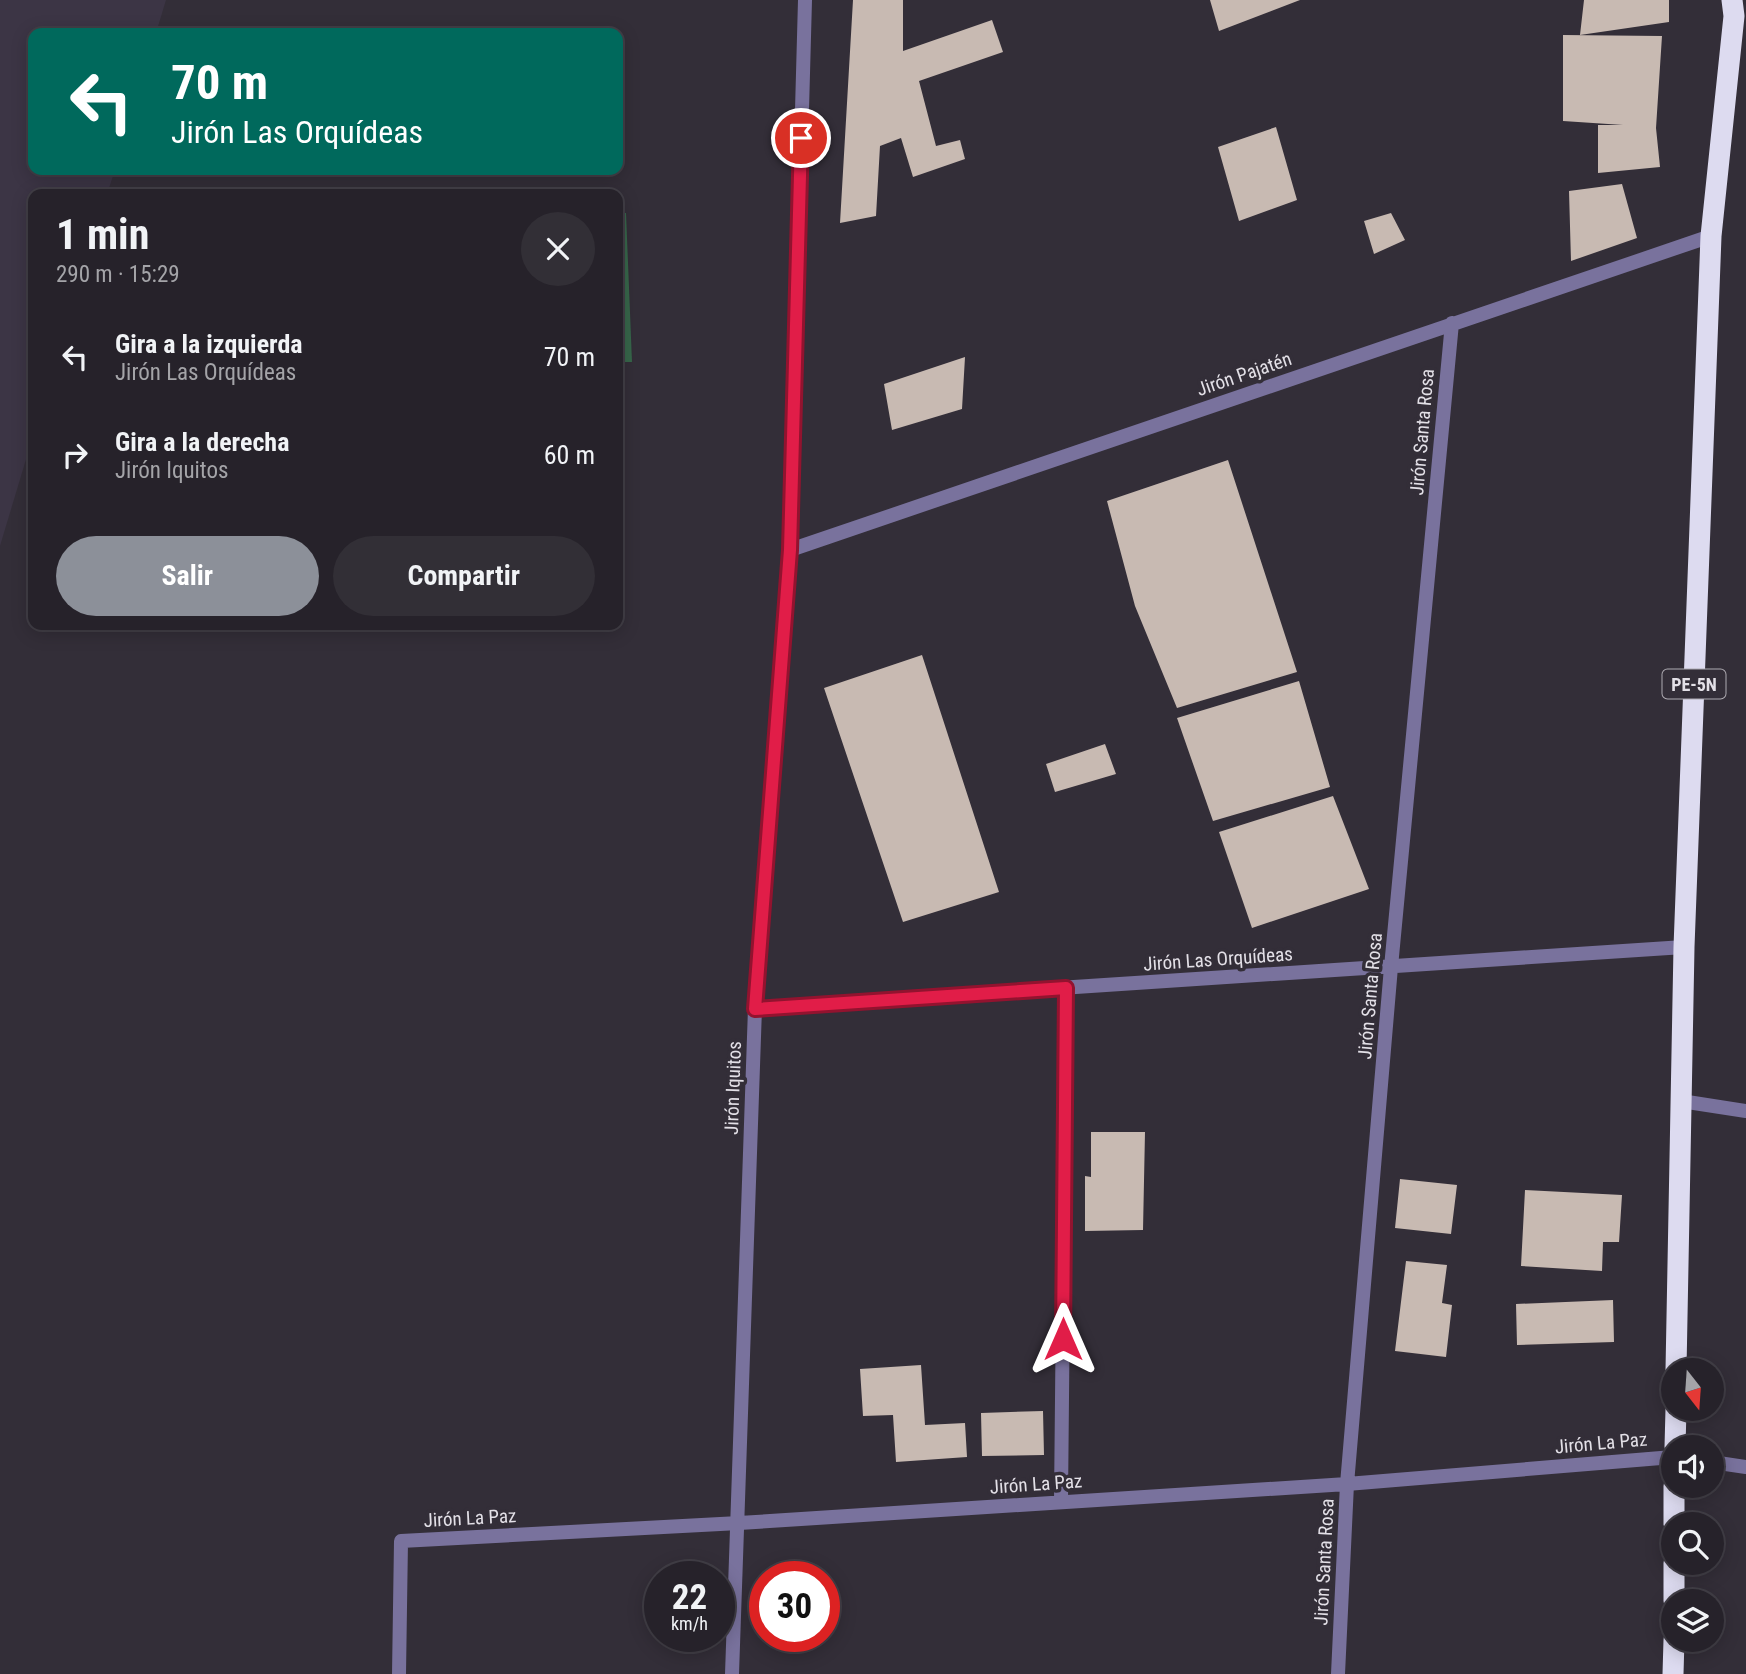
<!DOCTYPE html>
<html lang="es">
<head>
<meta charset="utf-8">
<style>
  :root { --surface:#26222a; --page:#322f36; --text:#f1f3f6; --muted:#a4a4a8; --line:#423f47; --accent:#8c9099 }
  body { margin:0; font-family:"Roboto Condensed",sans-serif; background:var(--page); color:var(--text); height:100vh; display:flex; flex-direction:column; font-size:26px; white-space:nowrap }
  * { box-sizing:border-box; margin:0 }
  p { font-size:23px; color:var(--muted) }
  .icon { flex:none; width:38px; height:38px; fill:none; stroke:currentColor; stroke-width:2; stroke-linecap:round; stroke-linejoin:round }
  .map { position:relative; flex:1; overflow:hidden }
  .sheet { position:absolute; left:28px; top:189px; width:595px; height:441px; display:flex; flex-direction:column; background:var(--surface); border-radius:14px; box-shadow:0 4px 18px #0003,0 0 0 2px var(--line) }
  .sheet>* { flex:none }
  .top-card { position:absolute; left:28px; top:28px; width:595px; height:147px; border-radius:14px; box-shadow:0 4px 18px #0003,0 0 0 2px var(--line); background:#00695c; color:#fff; overflow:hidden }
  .needle { width:46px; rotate:163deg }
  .fabs { position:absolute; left:1661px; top:1358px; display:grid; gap:14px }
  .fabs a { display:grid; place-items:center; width:63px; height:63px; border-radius:50%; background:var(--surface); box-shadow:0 4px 18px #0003,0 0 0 2px var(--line); font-size:35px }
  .speed { position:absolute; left:644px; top:1561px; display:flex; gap:14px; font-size:35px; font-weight:700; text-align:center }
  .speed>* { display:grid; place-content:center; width:91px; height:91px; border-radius:50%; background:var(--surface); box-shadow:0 4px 18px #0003,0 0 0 2px var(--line); line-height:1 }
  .speed small { font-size:18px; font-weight:400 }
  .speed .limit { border:10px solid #d22; background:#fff; color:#111 }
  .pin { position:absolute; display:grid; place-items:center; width:60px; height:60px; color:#fff; margin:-30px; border:4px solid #fff; border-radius:50%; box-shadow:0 2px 7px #0007 }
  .me { position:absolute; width:77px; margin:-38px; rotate:0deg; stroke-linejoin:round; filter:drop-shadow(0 0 5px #0008) }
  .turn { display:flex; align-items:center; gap:24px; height:147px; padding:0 28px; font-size:32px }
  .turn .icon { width:91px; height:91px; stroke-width:2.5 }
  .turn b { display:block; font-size:49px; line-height:60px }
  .round { display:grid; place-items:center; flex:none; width:74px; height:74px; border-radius:37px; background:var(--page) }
  .headline { display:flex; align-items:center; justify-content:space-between; height:119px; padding:0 28px }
  h1 { font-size:42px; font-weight:700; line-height:52px }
  .action { display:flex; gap:14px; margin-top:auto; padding:14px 28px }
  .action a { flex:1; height:80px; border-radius:42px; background:var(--accent); color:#fff; font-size:28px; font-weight:700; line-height:80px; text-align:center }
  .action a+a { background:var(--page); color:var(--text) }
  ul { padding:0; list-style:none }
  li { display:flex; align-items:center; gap:21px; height:98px; padding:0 28px }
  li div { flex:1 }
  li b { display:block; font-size:26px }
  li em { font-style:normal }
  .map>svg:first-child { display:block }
</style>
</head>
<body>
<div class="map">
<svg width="1746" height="1674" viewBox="0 0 1746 1674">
  <rect width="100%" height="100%" fill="#332e38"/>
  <!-- built -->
  <path fill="#3c3545" d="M 0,0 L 166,0 L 156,33 L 33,33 L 33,170 L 115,170 L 107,194 L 33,194 L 33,436 L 0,546 Z"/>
  <!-- green -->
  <path fill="#37664a" d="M 618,213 L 626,213 L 632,362 L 618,362 Z"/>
  <!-- building -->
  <path fill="#c8bab2" d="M 853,0 L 903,0 L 903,51 L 992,20 L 1003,52 L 919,81 L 936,146 L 960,140 L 965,159 L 913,177 L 901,138 L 880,146 L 876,216 L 840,223 Z
    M 1210,0 L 1300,0 L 1219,31 Z
    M 1584,0 L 1669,0 L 1669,22 L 1580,35 Z
    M 1563,35 L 1662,36 L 1656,128 L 1660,167 L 1598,173 L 1598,125 L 1623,125 L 1563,121 Z
    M 1276,127 L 1297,200 L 1239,221 L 1218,147 Z
    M 1622,184 L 1637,238 L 1571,261 L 1569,191 Z
    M 1391,213 L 1405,240 L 1374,254 L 1364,221 Z
    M 965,357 L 962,409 L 892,430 L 884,384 Z
    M 1228,460 L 1297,672 L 1177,708 L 1135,606 L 1107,501 Z
    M 922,655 L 999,892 L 903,922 L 824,688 Z
    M 1299,681 L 1330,787 L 1213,821 L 1177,718 Z
    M 1105,744 L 1116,774 L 1055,792 L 1046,764 Z
    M 1333,796 L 1369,889 L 1252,928 L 1219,832 Z
    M 1091,1132 L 1145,1132 L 1143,1230 L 1085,1231 L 1085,1176 L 1091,1177 Z
    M 1400,1179 L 1457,1185 L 1451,1234 L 1395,1228 Z
    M 1525,1190 L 1622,1195 L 1619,1242 L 1603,1242 L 1602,1271 L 1521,1266 Z
    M 1406,1261 L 1447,1265 L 1442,1303 L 1452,1305 L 1446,1357 L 1395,1351 Z
    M 1613,1300 L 1614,1342 L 1517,1345 L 1516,1304 Z
    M 921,1365 L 925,1425 L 965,1423 L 967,1457 L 896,1462 L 893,1415 L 863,1416 L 860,1369 Z
    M 1043,1411 L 1044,1455 L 982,1456 L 981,1413 Z"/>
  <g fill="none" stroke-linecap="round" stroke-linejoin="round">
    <!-- street -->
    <path stroke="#79729d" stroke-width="14" d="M 790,550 L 1711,236
      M 755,1008 L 1684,947
      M 1681,1101 L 1746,1111
      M 1712,1462 L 1746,1467
      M 1061,1501 L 1066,988
      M 399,1674 L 401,1541 L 739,1523 L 1347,1484 L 1673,1457
      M 732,1674 L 755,1008 L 790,550 L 805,0
      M 1338,1674 L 1347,1484 L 1391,967 L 1452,323"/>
    <!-- highway -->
    <path stroke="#dddbf0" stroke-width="21" d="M 1676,1370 L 1684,947 L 1711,236 L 1734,16 L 1732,0
      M 1675,1447 L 1676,1409
      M 1674,1524 L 1674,1486
      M 1674,1601 L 1674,1563
      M 1673,1674 L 1674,1640"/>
  </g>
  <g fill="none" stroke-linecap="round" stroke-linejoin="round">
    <!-- route casing -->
    <g stroke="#92132f" stroke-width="18">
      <path id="route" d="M 801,138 L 790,550 L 755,1009 L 1066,988 L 1063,1339"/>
    </g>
    <!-- route -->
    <use href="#route" stroke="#e11d48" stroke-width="12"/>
  </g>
  <g text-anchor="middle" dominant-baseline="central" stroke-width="7" stroke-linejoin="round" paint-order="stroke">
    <!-- shield labels -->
    <rect fill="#332e38" stroke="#aeabb2" stroke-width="2" x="1662.5" y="669.5" width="63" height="29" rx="5"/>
    <g font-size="18" font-weight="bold" fill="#e3e0e7">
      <text x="1694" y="684">PE-5N</text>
    </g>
    <!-- street labels -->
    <g font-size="19" fill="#e3e0e7" stroke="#332e38">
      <text transform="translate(1244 374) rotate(-19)">Jirón Pajatén</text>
      <text transform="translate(1422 432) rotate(-85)">Jirón Santa Rosa</text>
      <text transform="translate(1218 959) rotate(-4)">Jirón Las Orquídeas</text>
      <text transform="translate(1370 996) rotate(-85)">Jirón Santa Rosa</text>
      <text transform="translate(733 1088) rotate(-88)">Jirón Iquitos</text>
      <text transform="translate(1601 1443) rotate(-5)">Jirón La Paz</text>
      <text transform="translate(1036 1484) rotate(-4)">Jirón La Paz</text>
      <text transform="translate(470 1518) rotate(-3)">Jirón La Paz</text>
      <text transform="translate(1324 1562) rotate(-87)">Jirón Santa Rosa</text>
    </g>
  </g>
</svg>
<div class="fabs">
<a><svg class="needle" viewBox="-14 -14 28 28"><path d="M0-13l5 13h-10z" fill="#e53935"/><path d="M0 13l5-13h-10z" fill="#a4a4a8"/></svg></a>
<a><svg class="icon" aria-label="sound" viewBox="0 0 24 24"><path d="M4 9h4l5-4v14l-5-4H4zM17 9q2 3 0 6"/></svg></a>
<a><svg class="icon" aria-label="search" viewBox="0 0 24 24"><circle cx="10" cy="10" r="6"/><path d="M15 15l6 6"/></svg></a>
<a><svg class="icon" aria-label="layers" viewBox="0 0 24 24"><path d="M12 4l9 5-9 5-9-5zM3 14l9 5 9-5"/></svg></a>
</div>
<div class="speed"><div>22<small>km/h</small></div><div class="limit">30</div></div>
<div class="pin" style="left:801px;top:138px;background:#d93025"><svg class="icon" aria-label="arrive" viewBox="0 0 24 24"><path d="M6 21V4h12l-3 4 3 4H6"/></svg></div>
<svg class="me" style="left:1063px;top:1339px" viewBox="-20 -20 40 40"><path d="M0-17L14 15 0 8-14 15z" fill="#e11d48" stroke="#fff" stroke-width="4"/></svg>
<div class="top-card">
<div class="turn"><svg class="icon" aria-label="left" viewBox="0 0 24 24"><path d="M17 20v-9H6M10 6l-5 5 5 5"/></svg><div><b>70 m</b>Jirón Las Orquídeas</div></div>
</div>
<section class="sheet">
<div class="headline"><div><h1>1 min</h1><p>290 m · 15:29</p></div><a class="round"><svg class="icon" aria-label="close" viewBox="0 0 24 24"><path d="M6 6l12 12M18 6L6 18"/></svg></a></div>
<ul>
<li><svg class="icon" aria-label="left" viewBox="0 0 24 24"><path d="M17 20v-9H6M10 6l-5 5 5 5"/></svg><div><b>Gira a la izquierda</b><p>Jirón Las Orquídeas</p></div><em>70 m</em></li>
<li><svg class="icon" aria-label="right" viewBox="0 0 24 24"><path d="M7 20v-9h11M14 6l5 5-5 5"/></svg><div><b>Gira a la derecha</b><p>Jirón Iquitos</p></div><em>60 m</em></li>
</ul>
<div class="action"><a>Salir</a><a>Compartir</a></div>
</section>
</div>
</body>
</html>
